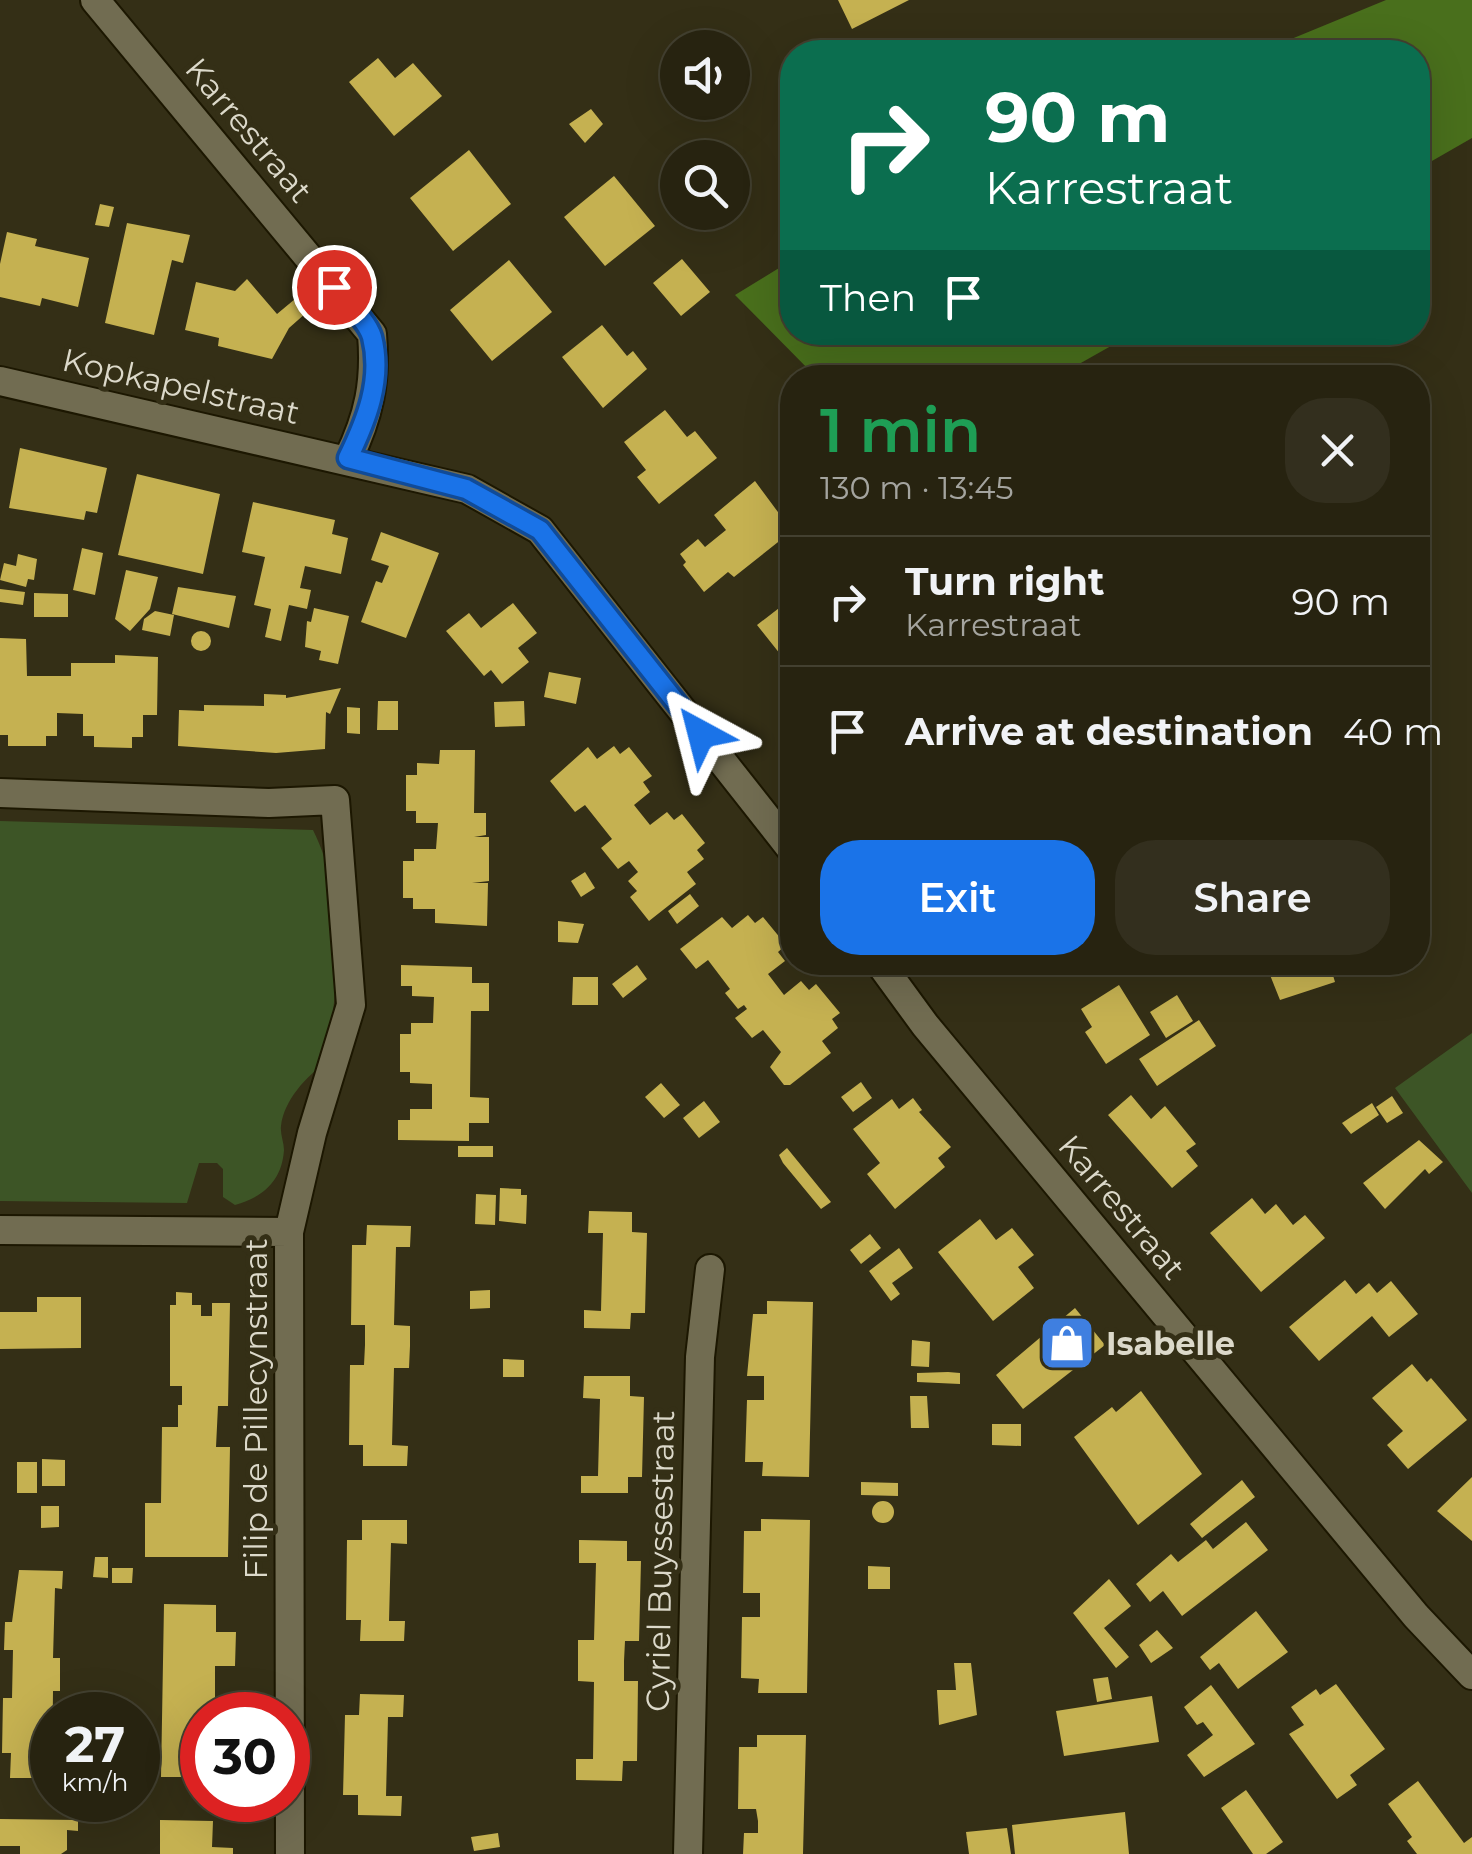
<!DOCTYPE html>
<html lang="en">
<head>
<meta charset="utf-8">
<style>
  :root { --surface:#272310; --page:#332f1e; --text:#f1f3f6; --muted:#a4a49f; --line:#434030; --accent:#1a73e8 }
  body { margin:0; font-family:Montserrat,sans-serif; background:var(--page); color:var(--text); height:100vh; display:flex; flex-direction:column; font-size:38px; white-space:nowrap }
  * { box-sizing:border-box; margin:0 }
  p { font-size:32px; color:var(--muted) }
  .icon { flex:none; width:55px; height:55px; fill:none; stroke:currentColor; stroke-width:2; stroke-linecap:round; stroke-linejoin:round }
  .map { position:relative; flex:1; overflow:hidden }
  .details { position:absolute; left:780px; top:365px; width:650px; height:610px; display:flex; flex-direction:column; background:var(--surface); border-radius:40px; box-shadow:0 10px 40px #0002,0 0 0 2px var(--line) }
  .details>* { flex:none }
  .guide { position:absolute; left:780px; top:40px; width:650px; height:305px; border-radius:40px; box-shadow:0 10px 40px #0002,0 0 0 2px var(--line); background:#0b6e4f; color:#fff; overflow:hidden }
  .tools { position:absolute; left:660px; top:30px; display:grid; gap:20px }
  .tools a { display:grid; place-items:center; width:90px; height:90px; border-radius:50%; background:var(--surface); box-shadow:0 10px 40px #0002,0 0 0 2px var(--line); font-size:50px }
  .speed { position:absolute; left:30px; top:1692px; display:flex; gap:20px; font-size:50px; font-weight:700; text-align:center }
  .speed>* { display:grid; place-content:center; width:130px; height:130px; border-radius:50%; background:var(--surface); box-shadow:0 10px 40px #0002,0 0 0 2px var(--line); line-height:1 }
  .speed small { font-size:25px; font-weight:400 }
  .speed .limit { border:15px solid #d22; background:#fff; color:#111 }
  .pin { position:absolute; display:grid; place-items:center; width:85px; height:85px; color:#fff; margin:-42px; border:5px solid #fff; border-radius:50%; box-shadow:0 2px 10px #0007 }
  .me { position:absolute; width:110px; margin:-55px; rotate:322deg; stroke-linejoin:round; filter:drop-shadow(0 0 8px #0008) }
  .turn { display:flex; align-items:center; gap:35px; height:210px; padding:0 40px; font-size:45px }
  .turn .icon { width:130px; height:130px; stroke-width:2.5 }
  .turn b { display:block; font-size:70px; line-height:85px }
  .then { display:flex; align-items:center; height:95px; padding:0 40px; background:#0003; gap:20px; font-size:38px }
  .round { display:grid; place-items:center; flex:none; width:105px; height:105px; border-radius:40px; background:var(--page) }
  .summary { display:flex; align-items:center; justify-content:space-between; height:170px; padding:0 40px }
  h1 { font-size:60px; font-weight:600; line-height:75px; color:#1e9e55 }
  .button { display:flex; gap:20px; margin-top:auto; padding:20px 40px }
  .button a { flex:1; height:115px; border-radius:40px; background:var(--accent); color:#fff; font-size:40px; font-weight:600; line-height:115px; text-align:center }
  .button a+a { background:var(--page); color:var(--text) }
  ul { padding:0; list-style:none }
  li { display:flex; align-items:center; gap:30px; height:130px; padding:0 40px; border-top:2px solid var(--line) }
  li div { flex:1 }
  li b { display:block; font-size:38px }
  li em { font-style:normal }
  .map>svg:first-child { display:block }
</style>
</head>
<body>
<div class="map">
<svg width="1472" height="1854" viewBox="0 0 1472 1854">
  <rect width="100%" height="100%" fill="#342f16"/>
  <!-- green -->
  <path fill="#3d5526" d="M 0,821 L 313,830 C 347,897 338,989 326,1062 C 306,1077 284,1100 281,1126 C 280,1134 284,1142 284,1150 C 282,1181 263,1197 235,1205 L 223,1197 L 223,1169 L 217,1163 L 199,1163 L 187,1203 L 0,1201 Z
    M 1472,1033 L 1472,1193 L 1395,1088 Z"/>
  <!-- forest -->
  <path fill="#496f1c" d="M 1386,0 L 1472,0 L 1472,138 L 1418,169 L 1418,52 L 1260,52 Z
    M 792,260 L 792,332 L 1134,333 L 1056,377 L 816,377 L 735,295 Z"/>
  <!-- building -->
  <path fill="#c5b151" d="M 838,0 L 909,0 L 852,29 Z
    M 378,58 L 395,78 L 413,63 L 442,96 L 394,136 L 349,82 Z
    M 591,109 L 603,124 L 585,143 L 569,124 Z
    M 469,150 L 511,204 L 453,251 L 410,198 Z
    M 614,176 L 655,226 L 605,266 L 564,217 Z
    M 100,204 L 114,207 L 109,227 L 95,225 Z
    M 127,223 L 190,235 L 183,263 L 172,260 L 154,335 L 105,323 Z
    M 7,232 L 37,239 L 35,246 L 89,258 L 78,307 L 42,298 L 40,306 L 0,297 L 0,264 Z
    M 682,259 L 710,292 L 681,316 L 653,283 Z
    M 509,260 L 552,312 L 492,361 L 450,310 Z
    M 247,279 L 277,314 L 295,299 L 306,313 L 289,328 L 272,359 L 218,346 L 219,338 L 185,330 L 196,282 L 235,291 Z
    M 602,325 L 627,356 L 633,351 L 647,369 L 603,408 L 562,357 Z
    M 665,410 L 687,437 L 695,431 L 717,458 L 659,504 L 637,477 L 646,470 L 624,442 Z
    M 20,448 L 107,468 L 97,513 L 86,511 L 84,520 L 9,508 Z
    M 137,474 L 220,494 L 203,574 L 118,555 Z
    M 755,481 L 792,531 L 734,577 L 728,572 L 704,592 L 683,565 L 686,562 L 680,554 L 698,539 L 705,547 L 726,530 L 714,515 Z
    M 253,502 L 335,520 L 332,534 L 348,538 L 341,574 L 305,566 L 300,588 L 311,590 L 307,609 L 289,605 L 281,641 L 265,637 L 271,609 L 254,605 L 265,557 L 242,552 Z
    M 381,532 L 439,553 L 406,638 L 361,622 L 376,581 L 382,583 L 389,566 L 371,560 Z
    M 82,548 L 103,553 L 95,595 L 73,590 Z
    M 18,554 L 37,559 L 34,580 L 28,579 L 26,587 L 0,580 L 4,563 L 16,566 Z
    M 126,570 L 158,577 L 150,609 L 130,631 L 115,619 Z
    M 178,587 L 236,596 L 229,628 L 172,614 Z
    M 0,589 L 25,592 L 23,605 L 0,602 Z
    M 34,593 L 68,594 L 68,617 L 34,617 Z
    M 792,598 L 792,669 L 757,625 Z
    M 513,603 L 537,633 L 518,648 L 529,662 L 502,684 L 491,670 L 484,676 L 446,631 L 469,613 L 481,628 Z
    M 314,608 L 349,616 L 338,664 L 319,660 L 321,651 L 305,647 L 307,621 L 311,622 Z
    M 155,611 L 174,615 L 170,636 L 142,630 L 144,619 Z
    M191 641a10 10 0 1 1 20 0a10 10 0 1 1-20 0Z
    M 0,638 L 26,639 L 27,676 L 71,676 L 71,663 L 115,663 L 115,655 L 158,657 L 157,715 L 143,715 L 143,737 L 132,737 L 132,748 L 94,747 L 94,736 L 83,736 L 83,714 L 57,713 L 57,736 L 46,736 L 46,746 L 8,746 L 8,735 L 0,735 Z
    M 549,672 L 581,678 L 576,704 L 544,697 Z
    M 341,688 L 330,714 L 326,712 L 325,749 L 276,753 L 178,746 L 179,710 L 204,711 L 204,705 L 264,706 L 264,694 L 286,695 L 286,698 Z
    M 378,701 L 398,701 L 398,730 L 377,730 Z
    M 524,701 L 525,726 L 495,727 L 494,702 Z
    M 347,707 L 360,708 L 360,734 L 347,733 Z
    M 614,746 L 620,754 L 629,747 L 652,776 L 643,782 L 650,792 L 634,805 L 650,825 L 667,812 L 674,820 L 682,814 L 705,843 L 697,850 L 704,859 L 687,872 L 696,884 L 649,921 L 630,897 L 637,891 L 628,881 L 638,872 L 629,861 L 618,869 L 601,848 L 612,839 L 585,805 L 575,812 L 550,781 L 588,747 L 597,759 Z
    M 440,750 L 475,750 L 474,813 L 486,813 L 486,835 L 474,837 L 489,837 L 489,881 L 472,883 L 488,883 L 487,926 L 435,923 L 435,909 L 413,909 L 413,898 L 403,898 L 403,861 L 414,861 L 414,849 L 436,849 L 438,823 L 416,823 L 416,811 L 406,811 L 406,775 L 417,775 L 417,763 L 439,764 Z
    M 585,872 L 595,888 L 581,897 L 571,881 Z
    M 690,894 L 699,906 L 677,924 L 668,911 Z
    M 748,915 L 755,923 L 763,917 L 786,945 L 778,952 L 785,961 L 768,974 L 784,995 L 801,981 L 809,990 L 816,984 L 840,1013 L 832,1019 L 838,1028 L 822,1041 L 831,1053 L 790,1085 L 784,1085 L 770,1067 L 781,1052 L 763,1030 L 752,1038 L 735,1018 L 747,1009 L 744,1005 L 738,1009 L 725,993 L 730,989 L 708,960 L 696,969 L 680,949 L 722,917 L 732,928 Z
    M 558,921 L 584,924 L 578,943 L 558,942 Z
    M 1258,962 L 1357,962 L 1357,963 L 1332,972 L 1335,982 L 1280,1000 L 1268,970 L 1262,972 Z
    M 401,965 L 472,967 L 472,983 L 489,983 L 489,1011 L 471,1011 L 470,1097 L 489,1098 L 489,1123 L 469,1123 L 469,1141 L 398,1140 L 398,1120 L 410,1120 L 410,1109 L 432,1109 L 432,1084 L 410,1083 L 410,1072 L 400,1072 L 400,1034 L 411,1034 L 411,1023 L 433,1023 L 434,997 L 412,996 L 412,986 L 401,986 Z
    M 637,965 L 647,979 L 623,998 L 612,984 Z
    M 573,977 L 598,977 L 598,1005 L 572,1005 Z
    M 1119,985 L 1150,1035 L 1106,1064 L 1085,1032 L 1092,1027 L 1081,1009 Z
    M 1177,995 L 1193,1021 L 1166,1038 L 1150,1012 Z
    M 1199,1020 L 1216,1046 L 1157,1086 L 1139,1059 Z
    M 861,1082 L 872,1098 L 853,1112 L 841,1097 Z
    M 661,1083 L 680,1105 L 664,1118 L 645,1097 Z
    M 1131,1095 L 1151,1119 L 1165,1106 L 1196,1144 L 1186,1151 L 1198,1166 L 1172,1188 L 1108,1115 Z
    M 1392,1096 L 1403,1113 L 1387,1123 L 1376,1107 Z
    M 913,1098 L 922,1110 L 919,1112 L 951,1147 L 938,1158 L 945,1167 L 895,1209 L 867,1174 L 880,1163 L 853,1129 L 892,1099 L 899,1109 Z
    M 704,1101 L 720,1122 L 699,1138 L 683,1118 Z
    M 1372,1103 L 1379,1115 L 1351,1134 L 1342,1123 Z
    M 1419,1140 L 1443,1162 L 1429,1174 L 1425,1169 L 1385,1209 L 1363,1183 Z
    M 458,1146 L 493,1146 L 493,1157 L 458,1157 Z
    M 787,1148 L 831,1202 L 821,1209 L 783,1163 L 779,1155 Z
    M 500,1188 L 521,1189 L 521,1195 L 527,1195 L 526,1224 L 499,1221 Z
    M 476,1194 L 496,1195 L 495,1225 L 475,1224 Z
    M 1252,1198 L 1265,1214 L 1276,1204 L 1293,1225 L 1305,1215 L 1325,1238 L 1261,1292 L 1210,1233 Z
    M 589,1211 L 632,1212 L 632,1232 L 647,1233 L 645,1313 L 631,1313 L 630,1329 L 584,1328 L 584,1310 L 601,1311 L 603,1233 L 588,1233 Z
    M 980,1219 L 996,1240 L 1012,1228 L 1034,1255 L 1018,1267 L 1034,1288 L 993,1321 L 938,1252 Z
    M 367,1225 L 411,1226 L 410,1247 L 396,1247 L 394,1325 L 410,1326 L 410,1346 L 409,1368 L 394,1368 L 392,1445 L 408,1446 L 407,1466 L 363,1466 L 363,1445 L 349,1445 L 350,1365 L 364,1365 L 365,1345 L 365,1325 L 351,1325 L 352,1245 L 366,1245 Z
    M 870,1234 L 881,1248 L 861,1264 L 850,1250 Z
    M 899,1248 L 913,1268 L 892,1283 L 900,1294 L 891,1301 L 869,1271 Z
    M 1345,1280 L 1356,1294 L 1369,1283 L 1377,1293 L 1391,1281 L 1418,1314 L 1389,1337 L 1372,1316 L 1319,1361 L 1289,1327 Z
    M 490,1290 L 490,1308 L 470,1309 L 470,1291 Z
    M 176,1292 L 192,1293 L 192,1305 L 201,1305 L 201,1316 L 212,1316 L 212,1303 L 230,1303 L 228,1406 L 218,1406 L 216,1447 L 230,1447 L 228,1557 L 145,1557 L 145,1503 L 161,1503 L 162,1427 L 178,1427 L 178,1405 L 182,1405 L 182,1386 L 170,1386 L 170,1305 L 176,1305 Z
    M 37,1297 L 81,1297 L 81,1348 L 0,1349 L 0,1312 L 37,1312 Z
    M 767,1301 L 813,1302 L 809,1477 L 762,1476 L 763,1462 L 745,1462 L 747,1400 L 764,1400 L 764,1376 L 747,1376 L 753,1314 L 767,1314 Z
    M 1075,1308 L 1105,1345 L 1023,1409 L 996,1375 Z
    M 912,1340 L 930,1342 L 929,1367 L 911,1366 Z
    M 503,1359 L 524,1360 L 524,1377 L 503,1377 Z
    M 1412,1364 L 1427,1382 L 1431,1378 L 1467,1420 L 1408,1469 L 1387,1445 L 1403,1431 L 1372,1398 Z
    M 948,1372 L 960,1373 L 960,1384 L 917,1382 L 917,1373 Z
    M 584,1376 L 630,1376 L 630,1396 L 644,1397 L 642,1477 L 628,1477 L 628,1493 L 581,1493 L 581,1476 L 598,1476 L 599,1437 L 600,1399 L 583,1398 Z
    M 1141,1391 L 1202,1474 L 1138,1525 L 1074,1437 L 1112,1407 L 1116,1412 Z
    M 910,1396 L 927,1396 L 929,1428 L 911,1428 Z
    M 992,1424 L 1021,1424 L 1021,1446 L 992,1445 Z
    M 42,1459 L 65,1460 L 65,1486 L 42,1486 Z
    M 17,1462 L 37,1462 L 37,1493 L 17,1493 Z
    M 1472,1477 L 1472,1541 L 1437,1511 Z
    M 1242,1480 L 1255,1497 L 1202,1538 L 1190,1524 Z
    M 861,1482 L 898,1483 L 898,1496 L 861,1495 Z
    M872 1512a11 11 0 1 1 22 0a11 11 0 1 1-22 0Z
    M 41,1506 L 59,1506 L 59,1527 L 41,1528 Z
    M 761,1519 L 810,1520 L 807,1693 L 758,1693 L 759,1679 L 741,1678 L 742,1617 L 760,1617 L 760,1593 L 743,1593 L 744,1531 L 761,1531 Z
    M 362,1520 L 407,1520 L 407,1544 L 391,1543 L 389,1621 L 405,1621 L 404,1641 L 360,1641 L 361,1620 L 346,1620 L 347,1540 L 362,1540 Z
    M 1246,1522 L 1268,1550 L 1182,1616 L 1163,1591 L 1150,1602 L 1136,1584 L 1171,1554 L 1178,1562 L 1206,1540 L 1213,1549 Z
    M 579,1540 L 627,1541 L 627,1561 L 641,1561 L 639,1641 L 625,1641 L 624,1661 L 624,1681 L 638,1681 L 637,1761 L 623,1761 L 622,1781 L 576,1780 L 576,1759 L 593,1759 L 594,1682 L 578,1681 L 578,1640 L 594,1640 L 596,1563 L 579,1563 Z
    M 95,1557 L 108,1557 L 108,1578 L 93,1577 Z
    M 868,1566 L 890,1567 L 890,1589 L 868,1589 Z
    M 112,1568 L 133,1568 L 132,1583 L 112,1583 Z
    M 19,1570 L 63,1571 L 62,1589 L 55,1588 L 53,1658 L 60,1658 L 60,1691 L 53,1691 L 52,1778 L 10,1778 L 11,1753 L 2,1753 L 3,1698 L 12,1698 L 13,1650 L 4,1650 L 5,1622 L 12,1622 Z
    M 1109,1579 L 1131,1606 L 1104,1628 L 1129,1657 L 1116,1668 L 1073,1613 Z
    M 164,1604 L 216,1605 L 216,1632 L 236,1632 L 235,1666 L 215,1666 L 215,1715 L 202,1715 L 202,1777 L 161,1777 Z
    M 1256,1611 L 1288,1652 L 1238,1689 L 1219,1663 L 1210,1670 L 1200,1657 Z
    M 1157,1630 L 1173,1648 L 1151,1663 L 1139,1645 Z
    M 954,1663 L 971,1663 L 977,1715 L 939,1725 L 937,1690 L 956,1690 Z
    M 1108,1677 L 1112,1699 L 1097,1702 L 1093,1679 Z
    M 1336,1684 L 1385,1749 L 1350,1775 L 1357,1785 L 1337,1799 L 1289,1734 L 1304,1725 L 1291,1707 L 1316,1689 L 1320,1695 Z
    M 1211,1685 L 1255,1744 L 1204,1777 L 1187,1755 L 1213,1735 L 1203,1722 L 1197,1725 L 1184,1707 Z
    M 360,1694 L 404,1695 L 403,1717 L 388,1717 L 386,1796 L 402,1796 L 401,1816 L 358,1815 L 358,1795 L 343,1795 L 345,1715 L 359,1715 Z
    M 1152,1696 L 1159,1742 L 1064,1756 L 1056,1711 Z
    M 757,1735 L 806,1735 L 803,1854 L 743,1854 L 744,1833 L 758,1833 L 758,1821 L 756,1809 L 738,1809 L 739,1747 L 757,1747 Z
    M 1418,1781 L 1464,1843 L 1472,1837 L 1472,1854 L 1417,1854 L 1407,1841 L 1412,1837 L 1388,1804 Z
    M 1246,1790 L 1283,1842 L 1266,1854 L 1253,1854 L 1221,1808 Z
    M 1125,1812 L 1129,1854 L 1015,1854 L 1012,1825 Z
    M 0,1819 L 78,1820 L 78,1831 L 67,1830 L 67,1850 L 61,1854 L 20,1854 L 20,1846 L 0,1846 Z
    M 160,1820 L 213,1821 L 212,1847 L 233,1848 L 233,1854 L 160,1854 Z
    M 1007,1828 L 1011,1854 L 969,1854 L 966,1832 Z
    M 498,1833 L 500,1847 L 474,1851 L 471,1837 Z"/>
  <g fill="none" stroke-linecap="round" stroke-linejoin="round">
    <!-- minor casing -->
    <g stroke="#1c1701" stroke-width="32">
      <path id="minor" d="M 95,0 L 372,334 C 376,382 369,416 348,459
        M 0,381 L 467,489 L 540,530 L 792,850
        M 0,793 L 269,803 L 335,800 L 351,1005 L 312,1133 L 289,1232 L 290,1854
        M 879,962 L 925,1025 L 1416,1616 L 1472,1675
        M 0,1230 L 289,1232
        M 688,1854 L 700,1357 L 710,1269"/>
    </g>
    <!-- minor -->
    <use href="#minor" stroke="#716c51" stroke-width="28"/>
  </g>
  <g fill="none" stroke-linecap="round" stroke-linejoin="round">
    <!-- route casing -->
    <g stroke="#114b97" stroke-width="25">
      <path id="route" d="M 334,287 C 345,301 367,320 372,337 C 383,380 366,421 348,458 L 466,489 L 540,530 L 701,734"/>
    </g>
    <!-- route -->
    <use href="#route" stroke="#1a73e8" stroke-width="18"/>
  </g>
  <!-- icons -->
  <defs>
    <g id="shop-square" transform="scale(2.875)"><rect x="-9" y="-9" width="18" height="18" rx="4" fill="#3f7fe0" stroke="#342f16"/><path d="M-5-2.5h2.3a2.7 3.5 0 0 1 5.4 0H5L5.5 6h-11ZM-1.5-2.5h3a1.5 2.3 0 0 0-3 0Z" fill="#fff"/></g>
  </defs>
  <g fill-rule="evenodd">
    <use href="#shop-square" x="1067" y="1343"/>
  </g>
  <g text-anchor="middle" dominant-baseline="central" stroke-width="10" stroke-linejoin="round" paint-order="stroke">
    <!-- street labels -->
    <g font-size="32" fill="#dcd9ca" stroke="#342f16">
      <text transform="translate(249 130) rotate(50)">Karrestraat</text>
      <text transform="translate(181 386) rotate(13)">Kopkapelstraat</text>
      <text transform="translate(1122 1207) rotate(50)">Karrestraat</text>
      <text transform="translate(255 1409) rotate(-90)">Filip de Pillecynstraat</text>
      <text transform="translate(660 1561) rotate(-89)">Cyriel Buyssestraat</text>
    </g>
    <!-- poi labels -->
    <g font-size="32" font-weight="bold" fill="#dcd9ca" stroke="#342f16" text-anchor="start">
      <text x="1106" y="1343">Isabelle</text>
    </g>
  </g>
</svg>
<div class="tools">
<a><svg class="icon" aria-label="sound" viewBox="0 0 24 24"><path d="M4 9h4l5-4v14l-5-4H4zM17 9q2 3 0 6"/></svg></a>
<a><svg class="icon" aria-label="search" viewBox="0 0 24 24"><circle cx="10" cy="10" r="6"/><path d="M15 15l6 6"/></svg></a>
</div>
<div class="speed"><div>27<small>km/h</small></div><div class="limit">30</div></div>
<div class="pin" style="left:334px;top:287px;background:#d93025"><svg class="icon" aria-label="arrive" viewBox="0 0 24 24"><path d="M6 21V4h12l-3 4 3 4H6"/></svg></div>
<svg class="me" style="left:701px;top:734px" viewBox="-20 -20 40 40"><path d="M0-17L14 15 0 8-14 15z" fill="#1a73e8" stroke="#fff" stroke-width="4"/></svg>
<div class="guide">
<div class="turn"><svg class="icon" aria-label="right" viewBox="0 0 24 24"><path d="M7 20v-9h11M14 6l5 5-5 5"/></svg><div><b>90 m</b>Karrestraat</div></div>
<div class="then">Then<svg class="icon" aria-label="arrive" viewBox="0 0 24 24"><path d="M6 21V4h12l-3 4 3 4H6"/></svg></div>
</div>
<section class="details">
<div class="summary"><div><h1>1 min</h1><p>130 m · 13:45</p></div><a class="round"><svg class="icon" aria-label="close" viewBox="0 0 24 24"><path d="M6 6l12 12M18 6L6 18"/></svg></a></div>
<ul>
<li><svg class="icon" aria-label="right" viewBox="0 0 24 24"><path d="M7 20v-9h11M14 6l5 5-5 5"/></svg><div><b>Turn right</b><p>Karrestraat</p></div><em>90 m</em></li>
<li><svg class="icon" aria-label="arrive" viewBox="0 0 24 24"><path d="M6 21V4h12l-3 4 3 4H6"/></svg><div><b>Arrive at destination</b></div><em>40 m</em></li>
</ul>
<div class="button"><a>Exit</a><a>Share</a></div>
</section>
</div>
</body>
</html>
